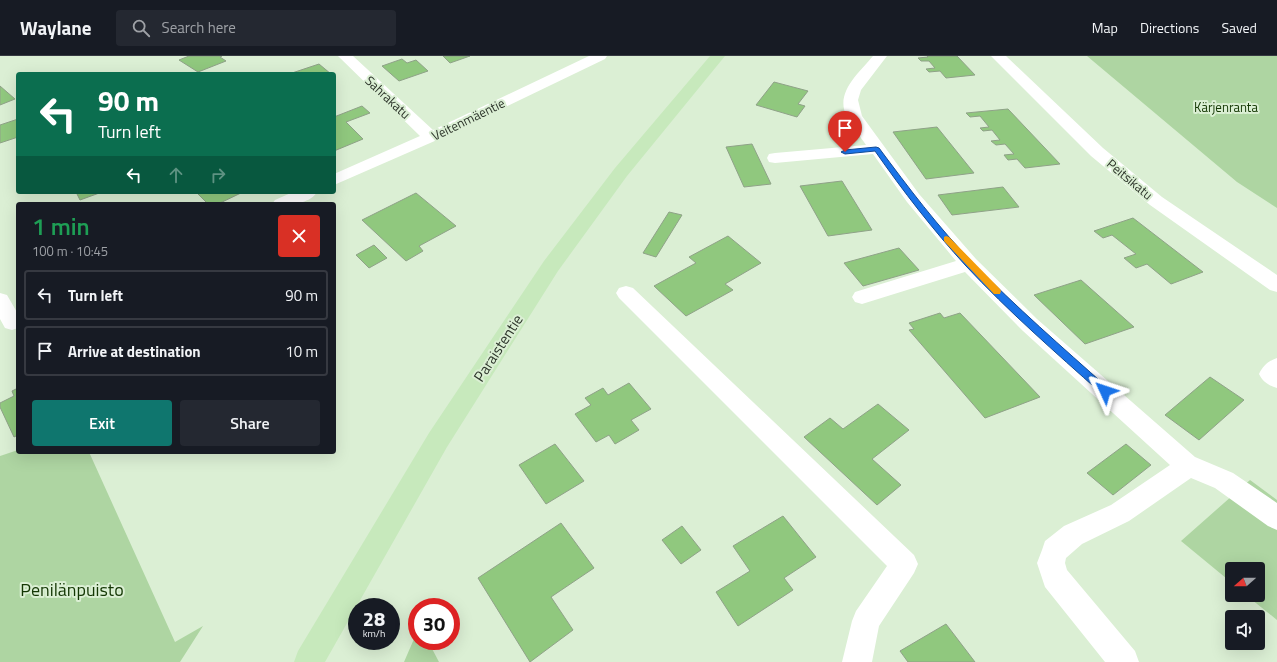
<!DOCTYPE html>
<html lang="en">
<head>
<meta charset="utf-8">
<style>
  :root { --surface:#171b24; --page:#242831; --text:#f1f3f6; --muted:#9ea1a6; --line:#363941; --accent:#0f766e }
  body { margin:0; font-family:"Titillium Web",sans-serif; background:var(--page); color:var(--text); height:100vh; display:flex; flex-direction:column; font-size:15px; white-space:nowrap }
  * { box-sizing:border-box; margin:0 }
  p { font-size:13px; color:var(--muted) }
  .icon { flex:none; width:22px; height:22px; fill:none; stroke:currentColor; stroke-width:2; stroke-linecap:round; stroke-linejoin:round }
  .map { position:relative; flex:1; overflow:hidden }
  .sheet { position:absolute; left:16px; top:146px; width:320px; height:252px; display:flex; flex-direction:column; background:var(--surface); border-radius:4px; box-shadow:0 4px 16px #0002 }
  .sheet>* { flex:none }
  .banner { position:absolute; left:16px; top:16px; width:320px; height:122px; border-radius:4px; box-shadow:0 4px 16px #0002; background:#0b6e4f; color:#fff; overflow:hidden }
  .needle { width:26px; rotate:249deg }
  .buttons { position:absolute; left:1225px; top:506px; display:grid; gap:8px }
  .buttons a { display:grid; place-items:center; width:40px; height:40px; border-radius:4px; background:var(--surface); box-shadow:0 4px 16px #0002; font-size:20px }
  .speed { position:absolute; left:348px; top:542px; display:flex; gap:8px; font-size:20px; font-weight:700; text-align:center }
  .speed>* { display:grid; place-content:center; width:52px; height:52px; border-radius:50%; background:var(--surface); box-shadow:0 4px 16px #0002; line-height:1 }
  .speed small { font-size:10px; font-weight:400 }
  .speed .limit { border:6px solid #d22; background:#fff; color:#111 }
  .pin { position:absolute; display:grid; place-items:center; width:34px; height:34px; color:#fff; margin:-41px -17px; border-radius:50% 50% 50% 0; rotate:-45deg; box-shadow:0 0 4px #0007 }
  .pin .icon { rotate:45deg }
  .me { position:absolute; width:44px; margin:-22px; rotate:312deg; stroke-linejoin:round; filter:drop-shadow(0 0 3px #0008) }
  .turn { display:flex; align-items:center; gap:14px; height:84px; padding:0 16px; font-size:18px }
  .turn .icon { width:52px; height:52px; stroke-width:2.5 }
  .turn b { display:block; font-size:28px; line-height:34px }
  .lanes { display:flex; align-items:center; height:38px; padding:0 16px; background:#0003; justify-content:center; gap:20px; direction:ltr }
  .lanes .off { opacity:.35 }
  .round { display:grid; place-items:center; flex:none; width:42px; height:42px; border-radius:4px; background:var(--page) }
  .summary { display:flex; align-items:center; justify-content:space-between; height:68px; padding:0 16px }
  h1 { font-size:24px; font-weight:600; line-height:30px; color:#1e9e55 }
  .action { display:flex; gap:8px; margin-top:auto; padding:8px 16px }
  .action a { flex:1; height:46px; border-radius:4px; background:var(--accent); color:#fff; font-size:16px; font-weight:600; line-height:46px; text-align:center }
  .action a+a { background:var(--page); color:var(--text) }
  ul { padding:0; list-style:none }
  li { display:flex; align-items:center; gap:12px; height:50px; margin:0 8px 6px; padding:0 8px; border:2px solid var(--line); border-radius:4px }
  li div { flex:1 }
  li b { display:block; font-size:15px }
  li em { font-style:normal }
  header { display:flex; align-items:center; gap:24px; box-sizing:border-box; height:56px; padding:0 20px; background:var(--surface); border-bottom:1px solid var(--line) }
  header strong { font-size:19px }
  nav { display:flex; gap:22px; margin-inline-start:auto; font-size:14px }
  .search { width:280px; height:36px; background:var(--page); display:flex; align-items:center; gap:10px; box-sizing:border-box; padding:0 14px; border-radius:4px; color:var(--muted); font-size:15px }
  .map>svg:first-child { display:block }
</style>
</head>
<body>
<header>
<strong>Waylane</strong>
<div class="search"><svg class="icon" aria-label="search" viewBox="0 0 24 24"><circle cx="10" cy="10" r="6"/><path d="M15 15l6 6"/></svg>Search here</div>
<nav><a>Map</a><a>Directions</a><a>Saved</a></nav>
</header>
<div class="map">
<svg width="1277" height="606" viewBox="0 0 1277 606">
  <rect width="100%" height="100%" fill="#dbefd4"/>
  <!-- green -->
  <path fill="#aed5a2" d="M 1087,0 L 1277,0 L 1277,152 L 1237,126 Z
    M 18,394 L 18,396 L 89,396 L 175,586 L 203,570 L 180,606 L 0,606 L 0,400 Z
    M 1250,424 L 1277,444 L 1277,564 L 1246,539 L 1258,539 L 1258,513 L 1232,513 L 1232,527 L 1181,485 Z
    M 417,576 L 417,585 L 428,585 L 439,606 L 404,606 Z"/>
  <!-- building -->
  <path fill="#90c87e" stroke="#8fa288" d="M 189,0 L 222,0 L 220,1 L 226,5 L 198,16 L 179,4 Z
    M 443,0 L 470,0 L 450,7 Z
    M 927,0 L 957,0 L 975,19 L 946,22 L 940,15 L 929,16 L 926,13 L 935,12 L 929,5 L 921,5 L 918,2 L 928,1 Z
    M 402,3 L 407,7 L 416,4 L 428,15 L 399,25 L 382,10 Z
    M 319,8 L 331,18 L 289,18 Z
    M 774,26 L 808,35 L 798,48 L 805,50 L 797,61 L 756,49 Z
    M 0,30 L 15,43 L 0,49 Z
    M 362,50 L 370,57 L 346,66 L 363,83 L 334,95 L 334,61 Z
    M 1008,53 L 1060,108 L 1025,112 L 1017,103 L 1008,104 L 1004,99 L 1014,98 L 1005,88 L 996,89 L 991,85 L 1000,84 L 992,74 L 983,75 L 980,72 L 989,71 L 980,60 L 970,61 L 966,57 Z
    M 18,63 L 18,81 L 0,87 L 0,69 Z
    M 937,71 L 974,117 L 926,123 L 893,76 Z
    M 752,88 L 771,128 L 744,131 L 726,91 Z
    M 842,125 L 872,174 L 828,180 L 800,130 Z
    M 1003,131 L 1019,151 L 952,159 L 938,139 Z
    M 76,136 L 102,136 L 80,144 Z
    M 196,136 L 243,136 L 218,148 L 208,148 Z
    M 416,137 L 456,170 L 419,190 L 423,195 L 406,205 L 362,164 Z
    M 669,156 L 682,159 L 656,201 L 643,197 Z
    M 1133,162 L 1203,216 L 1171,228 L 1147,208 L 1136,212 L 1124,202 L 1136,198 L 1112,179 L 1103,182 L 1094,175 Z
    M 728,180 L 761,207 L 725,228 L 733,234 L 686,260 L 654,230 L 696,207 L 689,201 Z
    M 374,189 L 387,202 L 369,212 L 356,199 Z
    M 899,192 L 919,214 L 863,230 L 844,207 Z
    M 1081,224 L 1134,271 L 1085,288 L 1034,239 Z
    M 940,257 L 944,262 L 960,257 L 1040,341 L 985,362 L 909,274 L 914,273 L 909,267 Z
    M 1210,321 L 1244,344 L 1199,384 L 1165,359 Z
    M 629,327 L 651,353 L 631,364 L 639,374 L 615,388 L 609,379 L 596,386 L 575,358 L 591,349 L 585,342 L 603,332 L 608,339 Z
    M 18,332 L 18,379 L 14,381 L 0,351 L 0,347 L 14,340 L 12,335 Z
    M 878,348 L 909,374 L 872,403 L 901,429 L 877,449 L 804,381 L 830,362 L 843,373 Z
    M 555,388 L 584,425 L 546,448 L 519,409 Z
    M 1126,388 L 1151,409 L 1113,439 L 1087,417 Z
    M 783,460 L 816,501 L 784,522 L 793,534 L 738,570 L 716,536 L 750,515 L 733,490 Z
    M 561,467 L 594,512 L 551,541 L 573,574 L 530,606 L 478,522 Z
    M 682,470 L 701,494 L 681,508 L 662,484 Z
    M 946,568 L 975,606 L 908,606 L 900,595 Z"/>
  <g fill="none" stroke-linecap="round" stroke-linejoin="round">
    <!-- minor -->
    <path fill="#fff" fill-rule="evenodd" d="M 338,0 L 353,0 L 433,74 L 589,0 L 607,0 L 605,3 L 437,84 L 334,129 L 334,118 L 420,80 Z
      M 873,0 L 887,0 L 861,34 L 858,44 L 862,60 L 919,138 L 976,203 L 1037,263 L 1195,401 L 1233,417 L 1277,447 L 1277,474 L 1268,470 L 1215,432 L 1191,422 L 1129,465 L 1082,488 L 1066,502 L 1065,507 L 1067,514 L 1135,595 L 1139,606 L 1105,606 L 1045,531 L 1037,507 L 1042,494 L 1045,485 L 1064,470 L 1111,449 L 1170,409 L 1023,275 L 965,216 L 862,248 L 855,246 L 852,241 L 855,236 L 956,205 L 907,146 L 873,98 L 775,107 L 769,106 L 767,102 L 769,98 L 775,97 L 866,89 C 860,80 852,71 847,61 C 834,37 859,17 873,0 Z
      M 991,0 L 1006,0 L 1103,92 L 1162,141 L 1277,219 L 1277,236 L 1270,234 L 1150,149 L 1091,100 Z
      M 293,136 L 317,136 C 308,150 287,148 272,148 L 275,144 Z
      M 626,230 L 633,232 L 914,499 L 918,508 L 914,517 L 879,570 L 872,606 L 842,606 L 852,565 L 856,555 L 887,510 L 619,242 L 616,237 L 619,232 Z
      M 0,237 L 7,239 L 18,258 L 18,272 L 12,274 L 5,272 L 0,263 Z
      M 1277,302 L 1277,332 C 1268,329 1263,326 1259,318 C 1263,310 1268,305 1277,302 Z"/>
    <!-- major -->
    <path fill="#c7e9bc" fill-rule="evenodd" d="M 710,0 L 725,0 L 627,120 L 558,215 L 447,391 L 325,606 L 294,606 L 298,595 L 429,377 L 544,205 L 615,112 Z"/>
  </g>
  <!-- route -->
  <path fill="#1a73e8" stroke="#114b97" d="M 876,91 L 879,92 C 908,131 938,171 973,207 C 1016,251 1062,291 1108,332 L 1109,335 L 1108,337 L 1101,337 C 1055,296 1008,255 966,210 C 933,174 903,135 875,95 L 845,98 L 841,96 L 845,94 Z"/>
  <!-- slow -->
  <path fill="#f59e0b" d="M 946,180 L 949,181 L 1000,233 L 1001,235 L 1000,238 L 994,238 L 944,185 L 944,181 Z"/>
  <g text-anchor="middle" dominant-baseline="central" stroke-width="4" stroke-linejoin="round" paint-order="stroke">
    <!-- far-street labels -->
    <g font-size="13" fill="#2c342a" stroke="#dbefd4">
      <text transform="translate(388 41) rotate(43)">Sahrakatu</text>
      <text transform="translate(468 63) rotate(-26)">Veitenmäentie</text>
      <text transform="translate(1130 123) rotate(40)">Peitsikatu</text>
    </g>
    <!-- far-park labels -->
    <g font-size="13" fill="#143704" stroke="#dbefd4">
      <text x="1226" y="51">Kärjenranta</text>
    </g>
    <!-- street labels -->
    <g font-size="15" fill="#2c342a" stroke="#dbefd4">
      <text transform="translate(498 292) rotate(-57)">Paraistentie</text>
    </g>
    <!-- near-park labels -->
    <g font-size="18" fill="#143704" stroke="#dbefd4">
      <text x="72" y="533">Penilänpuisto</text>
    </g>
  </g>
</svg>
<div class="buttons">
<a><svg class="needle" viewBox="-14 -14 28 28"><path d="M0-13l5 13h-10z" fill="#e53935"/><path d="M0 13l5-13h-10z" fill="#9ea1a6"/></svg></a>
<a><svg class="icon" aria-label="sound" viewBox="0 0 24 24"><path d="M4 9h4l5-4v14l-5-4H4zM17 9q2 3 0 6"/></svg></a>
</div>
<div class="speed"><div>28<small>km/h</small></div><div class="limit">30</div></div>
<div class="pin" style="left:845px;top:96px;background:#d93025"><svg class="icon" aria-label="arrive" viewBox="0 0 24 24"><path d="M6 21V4h12l-3 4 3 4H6"/></svg></div>
<svg class="me" style="left:1105px;top:335px" viewBox="-20 -20 40 40"><path d="M0-17L14 15 0 8-14 15z" fill="#1a73e8" stroke="#fff" stroke-width="4"/></svg>
<div class="banner">
<div class="turn"><svg class="icon" aria-label="left" viewBox="0 0 24 24"><path d="M17 20v-9H6M10 6l-5 5 5 5"/></svg><div><b>90 m</b>Turn left</div></div>
<div class="lanes"><svg class="icon" aria-label="left" viewBox="0 0 24 24"><path d="M17 20v-9H6M10 6l-5 5 5 5"/></svg><svg class="icon off" aria-label="ahead" viewBox="0 0 24 24"><path d="M12 20V5M6 11l6-6 6 6"/></svg><svg class="icon off" aria-label="right" viewBox="0 0 24 24"><path d="M7 20v-9h11M14 6l5 5-5 5"/></svg></div>
</div>
<section class="sheet">
<div class="summary"><div><h1>1 min</h1><p>100 m · 10:45</p></div><a class="round" style="background:#d93025;color:#fff"><svg class="icon" aria-label="close" viewBox="0 0 24 24"><path d="M6 6l12 12M18 6L6 18"/></svg></a></div>
<ul>
<li><svg class="icon" aria-label="left" viewBox="0 0 24 24"><path d="M17 20v-9H6M10 6l-5 5 5 5"/></svg><div><b>Turn left</b></div><em>90 m</em></li>
<li><svg class="icon" aria-label="arrive" viewBox="0 0 24 24"><path d="M6 21V4h12l-3 4 3 4H6"/></svg><div><b>Arrive at destination</b></div><em>10 m</em></li>
</ul>
<div class="action"><a>Exit</a><a>Share</a></div>
</section>
</div>
</body>
</html>
